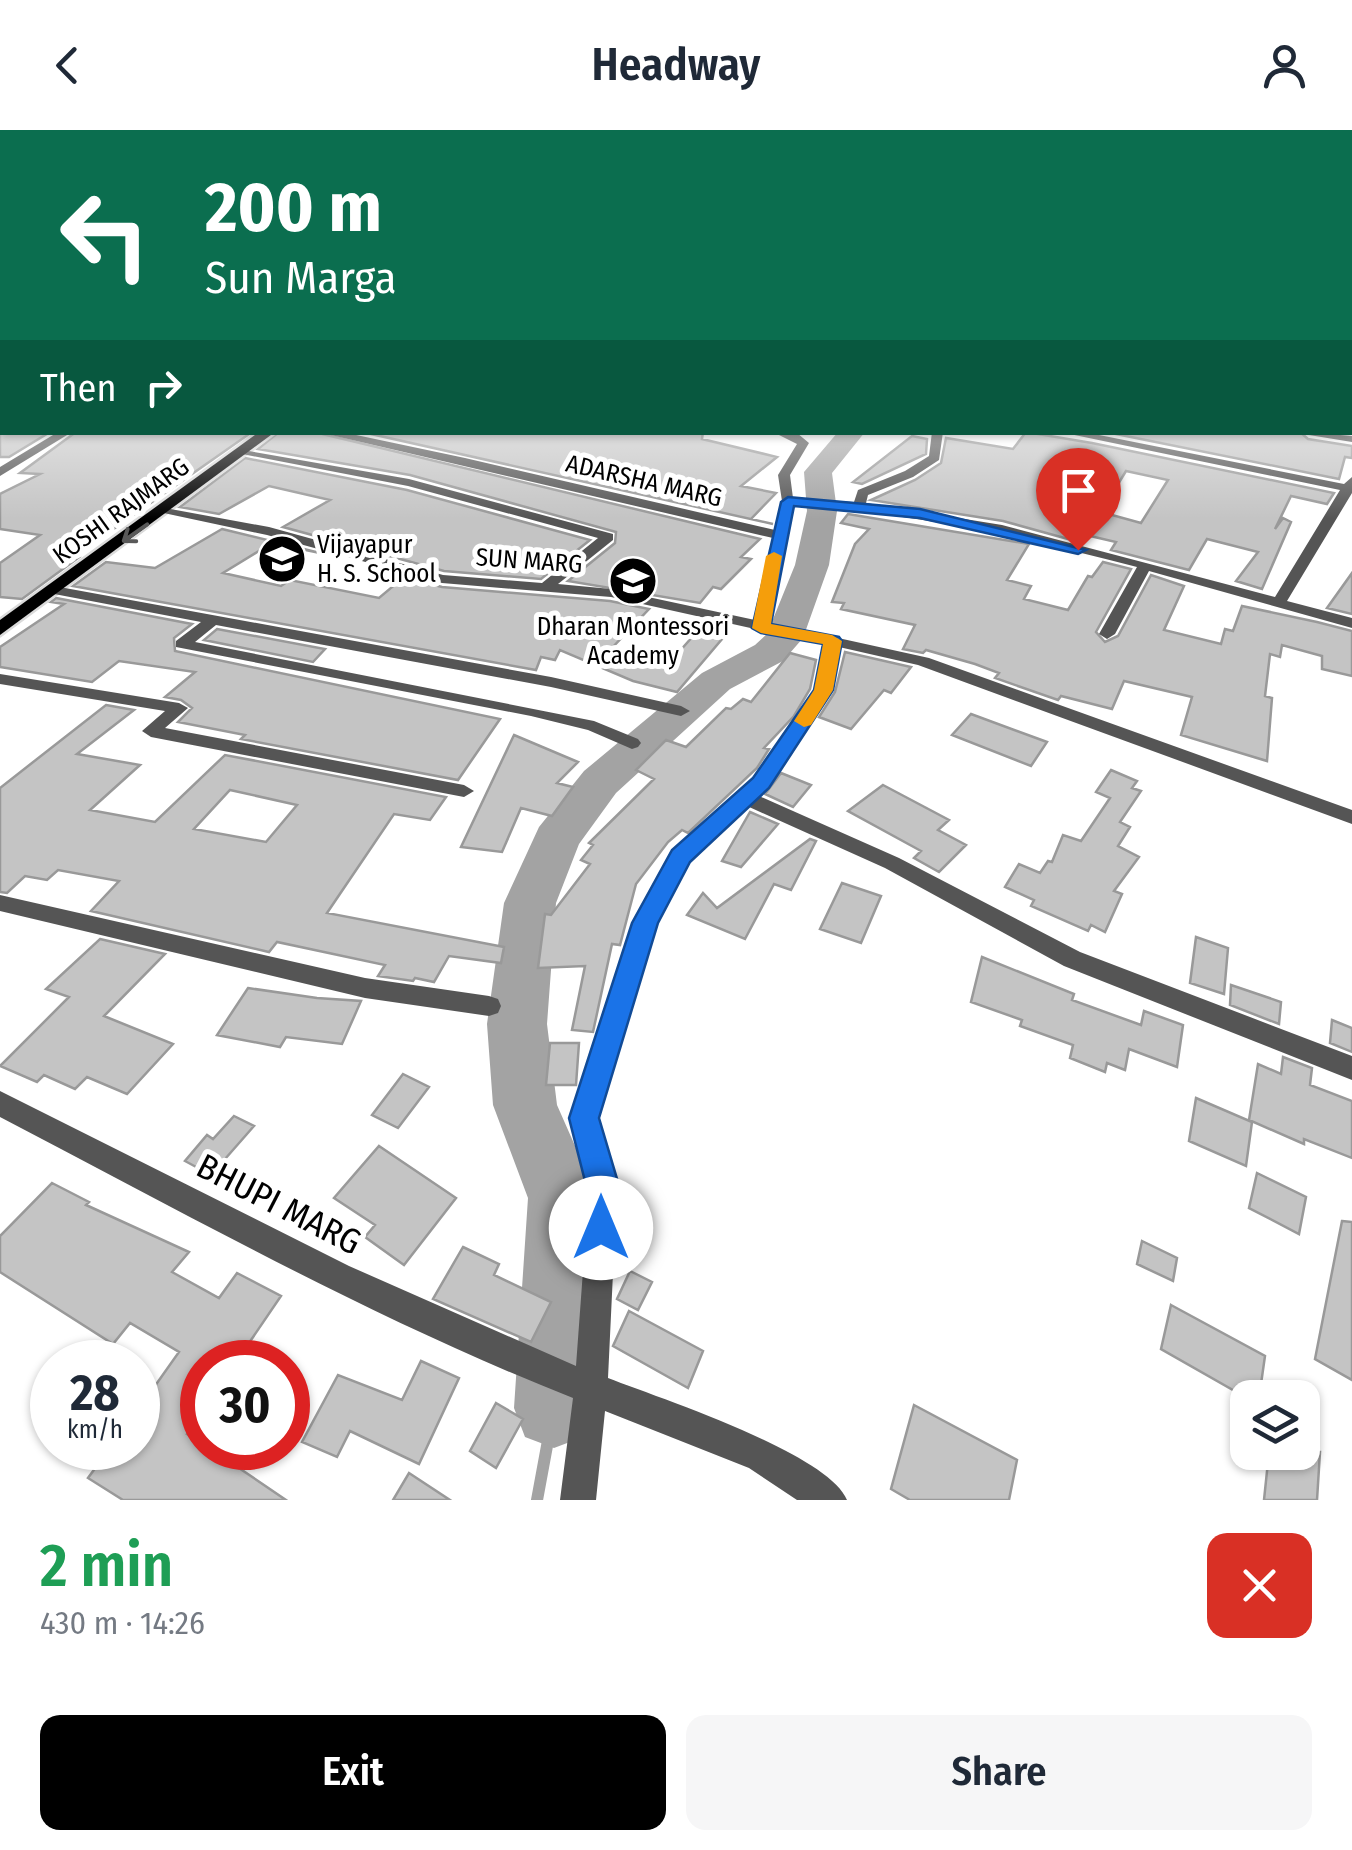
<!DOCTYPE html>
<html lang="en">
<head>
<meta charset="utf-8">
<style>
  :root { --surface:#fff; --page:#f6f6f7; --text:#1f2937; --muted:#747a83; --accent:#000 }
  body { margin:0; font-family:"Fira Sans Condensed",sans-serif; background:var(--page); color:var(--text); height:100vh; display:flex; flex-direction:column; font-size:38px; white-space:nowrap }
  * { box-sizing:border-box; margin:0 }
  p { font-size:32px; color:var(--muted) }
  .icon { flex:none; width:55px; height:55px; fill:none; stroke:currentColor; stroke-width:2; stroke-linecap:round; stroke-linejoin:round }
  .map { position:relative; height:1370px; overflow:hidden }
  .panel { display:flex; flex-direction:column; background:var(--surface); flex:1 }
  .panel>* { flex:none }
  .guide { position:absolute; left:0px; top:0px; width:1352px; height:305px; box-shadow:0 2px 8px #0004; background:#0b6e4f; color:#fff; overflow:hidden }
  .controls { position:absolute; left:1230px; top:1250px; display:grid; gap:20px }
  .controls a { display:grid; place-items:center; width:90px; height:90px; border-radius:20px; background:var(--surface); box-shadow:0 2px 8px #0004; font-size:50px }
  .speed { position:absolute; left:30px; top:1210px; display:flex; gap:20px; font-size:50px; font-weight:700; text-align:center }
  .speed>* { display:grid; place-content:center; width:130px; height:130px; border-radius:50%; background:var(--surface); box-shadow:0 2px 8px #0004; line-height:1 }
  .speed small { font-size:25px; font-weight:400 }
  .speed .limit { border:15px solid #d22; background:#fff; color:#111 }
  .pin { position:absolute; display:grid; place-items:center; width:85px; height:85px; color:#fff; margin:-102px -42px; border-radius:50% 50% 50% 0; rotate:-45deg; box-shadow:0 0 10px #0007 }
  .pin .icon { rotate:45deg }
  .me { position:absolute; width:110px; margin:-55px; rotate:0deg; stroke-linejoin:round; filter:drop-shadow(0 0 8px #0008) }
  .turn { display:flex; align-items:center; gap:35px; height:210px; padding:0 40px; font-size:45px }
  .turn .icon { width:130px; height:130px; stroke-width:2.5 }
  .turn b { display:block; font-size:70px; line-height:85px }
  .then { display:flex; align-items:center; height:95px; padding:0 40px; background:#0003; gap:20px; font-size:38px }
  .round { display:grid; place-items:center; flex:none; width:105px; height:105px; border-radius:20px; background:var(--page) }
  .overview { display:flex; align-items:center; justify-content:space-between; height:170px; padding:0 40px }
  h1 { font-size:60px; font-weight:600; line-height:75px; color:#1e9e55 }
  .cta { display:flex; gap:20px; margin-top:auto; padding:20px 40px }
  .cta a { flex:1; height:115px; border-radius:20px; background:var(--accent); color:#fff; font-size:40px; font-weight:600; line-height:115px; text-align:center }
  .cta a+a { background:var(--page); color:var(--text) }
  header { display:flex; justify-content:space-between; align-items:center; height:130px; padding:0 40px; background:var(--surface); font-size:45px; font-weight:600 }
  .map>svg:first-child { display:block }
</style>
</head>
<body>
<header><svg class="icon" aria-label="back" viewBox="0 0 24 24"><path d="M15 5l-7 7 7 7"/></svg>Headway<svg class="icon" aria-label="person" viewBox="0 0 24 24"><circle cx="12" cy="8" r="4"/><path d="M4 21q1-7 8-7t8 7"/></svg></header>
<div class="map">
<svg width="1352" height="1370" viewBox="0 0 1352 1370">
  <rect width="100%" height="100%" fill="#fff"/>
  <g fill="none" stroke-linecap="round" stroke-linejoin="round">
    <!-- stream -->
    <path stroke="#a3a3a3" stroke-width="12" d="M 537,1370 L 554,1278"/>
    <!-- river -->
    <path fill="#a3a3a3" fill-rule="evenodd" d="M 838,302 L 865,302 L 832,343 L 837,381 L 829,435 L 803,508 L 783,531 L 730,559 L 616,663 L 579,714 L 556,773 L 547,894 L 557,975 L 598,1068 L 594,1278 L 583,1307 L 554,1318 L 525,1307 L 514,1278 L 528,1068 L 493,975 L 487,894 L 504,773 L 539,697 L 584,641 L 702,543 L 755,515 L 767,504 L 795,435 L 807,381 L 804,342 Z"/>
  </g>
  <!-- building -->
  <path fill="#c4c4c4" stroke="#999" stroke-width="2.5" fill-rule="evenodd" d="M 0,302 L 50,302 L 9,327 L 0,327 Z
    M 76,302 L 252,302 L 72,428 L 78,428 L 22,469 L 0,467 L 0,433 L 40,405 L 0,399 L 0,364 L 40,344 L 20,343 Z
    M 279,302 L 314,302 L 760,409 L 741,427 L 751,429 L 721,459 L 713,457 L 700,473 L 568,451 L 615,413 L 616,402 L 410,345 L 258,319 Z
    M 362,302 L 703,302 L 702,309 L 777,327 L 741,356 L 776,363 L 751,389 L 773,394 Z
    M 1026,302 L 1092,313 L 1334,363 L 1327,374 L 1291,366 L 1275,399 L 1283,388 L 1291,392 L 1262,459 L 1236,451 L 1258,422 L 1207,409 L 1189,440 L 1111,420 L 1116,412 L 1073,402 L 1068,409 L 1003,391 L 871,370 L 915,350 L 941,333 L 946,308 L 1013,319 ZM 1126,341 L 1168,350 L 1141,393 L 1101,382 Z
    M 1106,302 L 1300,302 L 1308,309 L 1352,316 L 1352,328 L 1345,327 L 1339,349 Z
    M 912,306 L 927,309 L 926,324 L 862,354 L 853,352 Z
    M 245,328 L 407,360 L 590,410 L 541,449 L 444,441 L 283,397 L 330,370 L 269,356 L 219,384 L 180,377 Z
    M 848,384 L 1029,414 L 1007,450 L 1031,456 L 1024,469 L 1068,480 L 1088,446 L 1092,447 L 1103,432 L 1131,439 L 1096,502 L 1105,512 L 1118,506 L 1151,445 L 1184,456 L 1164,500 L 1221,514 L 1225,499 L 1233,501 L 1242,476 L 1317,492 L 1352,501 L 1352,546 L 1322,539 L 1322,526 L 1282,515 L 1280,527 L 1270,524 L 1265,566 L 1272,568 L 1267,631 L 1181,605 L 1192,567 L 1124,551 L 1112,579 L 1061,566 L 1058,570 L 995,548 L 999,543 L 975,534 L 926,520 L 923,523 L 903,519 L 915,495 L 841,479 L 844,473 L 832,472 L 855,414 L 869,399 L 841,393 Z
    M 222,399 L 320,423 L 272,413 L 223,443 L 281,456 L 290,450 L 379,468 L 404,447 L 442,457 L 610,471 L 649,479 L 611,519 L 671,531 L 702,496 L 728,502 L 677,562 L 633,551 L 560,520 L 555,530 L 541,527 L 536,540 L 73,456 L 106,432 L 155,438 Z
    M 1352,443 L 1352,484 L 1327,478 Z
    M 56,468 L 192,494 L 174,508 L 175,521 L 500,589 L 458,650 L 241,609 L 245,605 L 178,592 L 192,578 L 181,570 L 165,567 L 195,542 L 119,531 L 92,552 L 0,537 L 0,517 L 64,474 L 51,472 Z
    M 217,499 L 325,519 L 313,532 L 204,510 Z
    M 845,522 L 911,537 L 891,563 L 884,560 L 851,599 L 819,587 L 835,562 Z
    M 790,523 L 816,530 L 810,559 L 794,586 L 764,618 L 769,619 L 757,638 L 688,703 L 682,700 L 668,712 L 636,754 L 620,815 L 612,814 L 593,902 L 572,900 L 585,836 L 538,838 L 545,784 L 551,785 L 590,734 L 581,730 L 593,715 L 589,713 L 654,649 L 636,640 L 666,610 L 686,617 L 726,578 L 731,579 L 743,569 L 751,572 Z
    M 106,575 L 134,580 L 77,624 L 140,635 L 90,680 L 155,692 L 225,625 L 446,667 L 430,690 L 394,684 L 327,783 L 504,817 L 501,833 L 449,826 L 434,852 L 415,848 L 413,851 L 378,846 L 385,835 L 277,812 L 269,822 L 91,781 L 119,751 L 58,740 L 47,750 L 25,746 L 7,763 L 0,762 L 0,658 ZM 230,660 L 297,675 L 266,712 L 194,699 Z
    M 971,584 L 1047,612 L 1031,636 L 952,605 Z
    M 514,605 L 578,632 L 557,653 L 573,657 L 552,686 L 521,678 L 502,722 L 461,717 Z
    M 1111,640 L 1137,651 L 1132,658 L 1141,661 L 1120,692 L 1130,697 L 1118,716 L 1139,727 L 1114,761 L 1122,764 L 1105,802 L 1091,795 L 1088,801 L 1031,776 L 1034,770 L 1005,757 L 1019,734 L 1040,743 L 1048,731 L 1052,732 L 1063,705 L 1081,711 L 1110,668 L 1096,662 Z
    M 781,643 L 811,655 L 793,677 L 765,664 Z
    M 883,655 L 949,690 L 938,700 L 966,715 L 939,742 L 914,728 L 921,721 L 848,681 Z
    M 750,682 L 778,694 L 741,737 L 722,731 Z
    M 810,709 L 816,711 L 791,760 L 774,754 L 745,809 L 687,785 L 703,763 L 717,778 Z
    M 842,753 L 881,766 L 861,813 L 820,799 Z
    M 1196,807 L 1228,818 L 1224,864 L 1190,853 Z
    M 100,809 L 165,824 L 104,886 L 173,914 L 127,964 L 87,947 L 75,959 L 44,945 L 37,952 L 0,936 L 69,867 L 46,859 Z
    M 982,827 L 1074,864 L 1072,870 L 1141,895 L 1144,881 L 1183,895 L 1177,937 L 1129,919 L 1125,940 L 1107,933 L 1105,942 L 1070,928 L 1073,915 L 1020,896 L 1022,890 L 971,872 Z
    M 1231,855 L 1281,872 L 1279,894 L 1230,875 Z
    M 248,858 L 317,868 L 361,871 L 342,914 L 286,907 L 280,917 L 217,905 Z
    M 1332,890 L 1352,898 L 1352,922 L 1330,913 Z
    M 550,913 L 579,913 L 576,955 L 546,955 Z
    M 1283,927 L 1312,938 L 1310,955 L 1352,971 L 1352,1028 L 1304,1009 L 1304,1014 L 1249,990 L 1258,934 L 1281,944 Z
    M 403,944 L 429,957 L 398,998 L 372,985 Z
    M 1196,968 L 1252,992 L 1246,1036 L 1189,1011 Z
    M 234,986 L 254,996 L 211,1045 L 185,1031 L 207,1005 L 213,1009 Z
    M 379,1016 L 456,1068 L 404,1135 L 365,1107 L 375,1095 L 334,1068 Z
    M 1257,1043 L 1306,1067 L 1299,1104 L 1249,1078 Z
    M 52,1053 L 89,1072 L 86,1075 L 189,1122 L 172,1142 L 219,1168 L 237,1143 L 281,1166 L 236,1232 L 202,1232 L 202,1281 L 187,1304 L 202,1312 L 202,1318 L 212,1318 L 241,1334 L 239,1338 L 286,1370 L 123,1370 L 88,1348 L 110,1318 L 138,1318 L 138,1280 L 179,1222 L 130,1193 L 113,1214 L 0,1142 L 0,1106 Z
    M 1342,1091 L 1352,1092 L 1352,1250 L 1315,1229 Z
    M 1142,1111 L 1177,1128 L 1173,1151 L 1137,1134 Z
    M 463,1117 L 499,1134 L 494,1145 L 551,1172 L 531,1212 L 433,1169 Z
    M 630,1141 L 652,1152 L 638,1180 L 617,1169 Z
    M 1171,1175 L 1265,1226 L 1259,1268 L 1247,1268 L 1161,1219 Z
    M 629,1181 L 703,1221 L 688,1258 L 613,1216 Z
    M 421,1231 L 459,1248 L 419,1334 L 350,1301 L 337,1327 L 302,1312 L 338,1245 L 402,1270 Z
    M 496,1273 L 523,1289 L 496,1338 L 470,1321 Z
    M 914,1275 L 1017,1330 L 1009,1370 L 910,1370 L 891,1359 Z
    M 1269,1322 L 1320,1322 L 1317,1370 L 1264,1370 Z
    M 409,1343 L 450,1370 L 393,1370 Z"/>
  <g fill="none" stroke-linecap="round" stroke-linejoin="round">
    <!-- primary casing -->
    <g stroke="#dbdbdb" stroke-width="5">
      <path id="primary" d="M 259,302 L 275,302 L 0,505 L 0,490 Z"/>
    </g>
    <!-- minor -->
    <path fill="#555" fill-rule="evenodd" d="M 1350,228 L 1352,229 L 1352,235 L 1350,234 Z
      M 1350,257 L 1352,257 L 1352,263 L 1350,263 Z
      M 58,302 L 72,302 L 0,346 L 0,337 Z
      M 318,302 L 342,302 L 465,328 L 775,400 L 782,371 L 778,345 L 797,314 L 773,302 L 797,303 L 809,313 L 790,345 L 793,368 L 854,372 L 858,360 L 905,341 L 929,326 L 932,302 L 943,302 L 939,330 L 913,347 L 868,365 L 866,373 L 1002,395 L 1275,467 L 1340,360 L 1060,302 L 1084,302 L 1344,354 L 1352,347 L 1352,363 L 1287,471 L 1352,488 L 1352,498 L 1149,441 L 1115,504 L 1107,509 L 1099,504 L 1137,437 C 1023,407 911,383 793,375 L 770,493 L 929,528 L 1352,680 L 1352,694 L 918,535 L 839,517 L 832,560 L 800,611 L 759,666 L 899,728 L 1080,822 L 1352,926 L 1352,950 L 1064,836 L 885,738 L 747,676 L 689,731 L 656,793 L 598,988 L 617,1059 L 608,1248 C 659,1268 828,1323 847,1370 L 797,1370 L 749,1338 L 605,1281 L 596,1370 L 560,1370 L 573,1268 C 375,1190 188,1085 0,987 L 0,961 L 349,1136 L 576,1236 L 589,1059 L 570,988 L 634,793 L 674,721 L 754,649 L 786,605 L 814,560 L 823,514 L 611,467 L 442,453 L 267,405 L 159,382 L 165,378 L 269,397 L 443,445 L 542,453 L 598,408 L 408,356 L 237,323 L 243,320 L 409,349 L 613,404 L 613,410 L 558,454 L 611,459 L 755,490 L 773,408 Z
      M 1304,302 L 1352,306 L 1352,312 L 1309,305 Z
      M 54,456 L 551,547 L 681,576 L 690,581 L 681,586 L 551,557 L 216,495 L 195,512 L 594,591 L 638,609 L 641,613 L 638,617 L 632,619 L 588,600 L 531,586 L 176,517 L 176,511 L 201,492 L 49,463 L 47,460 Z
      M 0,544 L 179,573 L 188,578 L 165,598 L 464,655 L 474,661 L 464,667 L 151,607 L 142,601 L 165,581 L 0,554 Z
      M 0,765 L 365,848 L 489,866 L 498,869 L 501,876 L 498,883 L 489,886 L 365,868 L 0,781 Z"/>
    <!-- primary -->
    <use href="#primary" fill="#000" fill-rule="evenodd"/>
  </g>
  <!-- one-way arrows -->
  <defs><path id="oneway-shaft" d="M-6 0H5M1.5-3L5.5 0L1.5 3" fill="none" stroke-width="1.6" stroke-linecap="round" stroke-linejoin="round" transform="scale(2.5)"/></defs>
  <use stroke="#595959" href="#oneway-shaft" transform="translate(135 403) rotate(145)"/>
  <!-- sky -->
  <linearGradient id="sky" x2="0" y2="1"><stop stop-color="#8cadcc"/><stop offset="0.51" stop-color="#fff"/><stop offset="1" stop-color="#fff" stop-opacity="0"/></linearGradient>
  <rect width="1352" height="389" fill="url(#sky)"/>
  <!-- route -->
  <path fill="#1a73e8" stroke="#114b97" stroke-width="2.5" d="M 788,367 L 920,379 L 1086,420 L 1078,424 L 920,388 L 794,376 L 771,494 L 839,507 L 842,511 L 833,560 L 769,658 L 690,732 L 658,793 L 599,988 L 620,1059 L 618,1098 L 613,1110 L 601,1115 L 589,1110 L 584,1098 L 587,1059 L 569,988 L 632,793 L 672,720 L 753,648 L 814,560 L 823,514 L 761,503 L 752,498 L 781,372 Z"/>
  <!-- slow -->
  <path fill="#f59e0b" d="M 774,422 L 782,426 L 771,494 L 832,505 L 842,511 L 833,560 L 811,595 L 804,597 L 794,591 L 814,560 L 823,514 L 761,503 L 752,498 L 766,426 Z"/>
  <!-- icons -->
  <defs>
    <g id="school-disc" transform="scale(2.5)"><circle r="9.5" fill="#000" stroke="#fff"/><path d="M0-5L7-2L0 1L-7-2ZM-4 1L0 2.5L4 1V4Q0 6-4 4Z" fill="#fff"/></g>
  </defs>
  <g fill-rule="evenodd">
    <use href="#school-disc" x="282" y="429"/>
    <use href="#school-disc" x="633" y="451"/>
  </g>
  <g text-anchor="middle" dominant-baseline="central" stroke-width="10" stroke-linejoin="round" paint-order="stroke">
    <!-- far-street labels -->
    <g font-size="25" fill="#000" stroke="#fff">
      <text transform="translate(644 351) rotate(13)">ADARSHA MARG</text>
      <text transform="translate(121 381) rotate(-36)">KOSHI RAJMARG</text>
      <text transform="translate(529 431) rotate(4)">SUN MARG</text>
    </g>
    <!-- far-poi labels -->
    <g font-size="25" fill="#000" stroke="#fff" text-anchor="start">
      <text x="317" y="415">Vijayapur<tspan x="317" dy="29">H. S. School</tspan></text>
      <text x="633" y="497" text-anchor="middle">Dharan Montessori<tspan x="633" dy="29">Academy</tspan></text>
    </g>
    <!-- near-street labels -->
    <g font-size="35" fill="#000" stroke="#fff">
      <text transform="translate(279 1074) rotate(27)">BHUPI MARG</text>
    </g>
  </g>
</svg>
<div class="controls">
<a><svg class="icon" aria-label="layers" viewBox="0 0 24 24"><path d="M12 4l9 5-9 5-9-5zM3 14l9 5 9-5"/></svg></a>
</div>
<div class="speed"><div>28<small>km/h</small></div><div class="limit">30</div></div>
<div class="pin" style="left:1078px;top:420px;background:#d93025"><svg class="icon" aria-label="arrive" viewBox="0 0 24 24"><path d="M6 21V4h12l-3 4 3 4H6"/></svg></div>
<svg class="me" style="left:601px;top:1098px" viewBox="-20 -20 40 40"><circle r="19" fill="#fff"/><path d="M0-13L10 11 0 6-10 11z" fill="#1a73e8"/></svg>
<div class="guide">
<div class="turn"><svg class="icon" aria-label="left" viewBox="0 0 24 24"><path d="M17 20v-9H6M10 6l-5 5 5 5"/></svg><div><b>200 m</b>Sun Marga</div></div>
<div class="then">Then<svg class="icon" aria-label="right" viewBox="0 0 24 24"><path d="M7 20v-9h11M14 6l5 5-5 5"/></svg></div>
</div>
</div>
<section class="panel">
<div class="overview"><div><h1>2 min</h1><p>430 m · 14:26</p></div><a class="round" style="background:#d93025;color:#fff"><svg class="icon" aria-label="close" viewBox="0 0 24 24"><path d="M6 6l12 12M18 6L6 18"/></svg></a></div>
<div class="cta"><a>Exit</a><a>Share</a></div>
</section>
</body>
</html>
